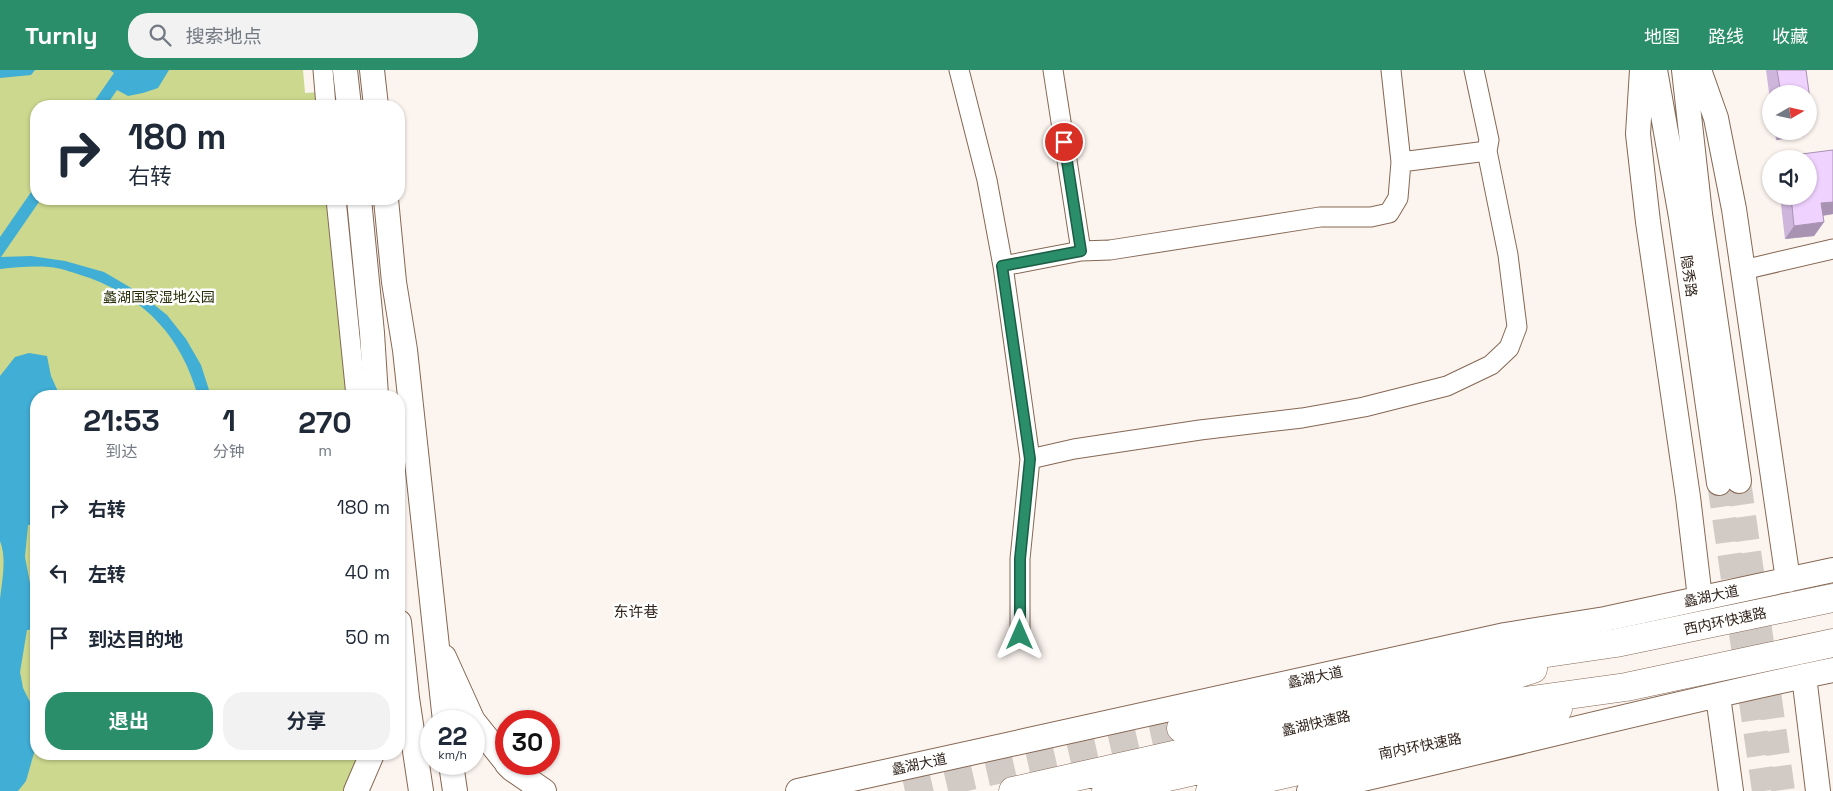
<!DOCTYPE html>
<html lang="zh">
<head>
<meta charset="utf-8">
<style>
  :root { --surface:#fff; --page:#f2f2f3; --text:#1f2937; --muted:#747a83; --accent:#298e69 }
  body { margin:0; font-family:"Space Grotesk","Noto Sans SC",sans-serif; background:var(--page); color:var(--text); height:100vh; display:flex; flex-direction:column; font-size:19px; white-space:nowrap }
  * { box-sizing:border-box; margin:0 }
  p { font-size:16px; color:var(--muted) }
  .icon { flex:none; width:28px; height:28px; fill:none; stroke:currentColor; stroke-width:2; stroke-linecap:round; stroke-linejoin:round }
  .map { position:relative; flex:1; overflow:hidden }
  .sheet { position:absolute; left:30px; top:320px; width:375px; height:370px; display:flex; flex-direction:column; background:var(--surface); border-radius:20px; box-shadow:0 1px 4px #0004 }
  .sheet>* { flex:none }
  .guide { position:absolute; left:30px; top:30px; width:375px; height:105px; border-radius:20px; box-shadow:0 1px 4px #0004; background:#fff; color:var(--text); overflow:hidden }
  .needle { width:32px; rotate:81deg }
  .controls { position:absolute; left:1762px; top:15px; display:grid; gap:10px }
  .controls a { display:grid; place-items:center; width:55px; height:55px; border-radius:50%; background:var(--surface); box-shadow:0 1px 4px #0004; font-size:25px }
  .speed { position:absolute; left:420px; top:640px; display:flex; gap:10px; font-size:25px; font-weight:700; text-align:center }
  .speed>* { display:grid; place-content:center; width:65px; height:65px; border-radius:50%; background:var(--surface); box-shadow:0 1px 4px #0004; line-height:1 }
  .speed small { font-size:12px; font-weight:400 }
  .speed .limit { border:8px solid #d22; background:#fff; color:#111 }
  .pin { position:absolute; display:grid; place-items:center; width:42px; height:42px; color:#fff; margin:-21px; border:2px solid #fff; border-radius:50%; box-shadow:0 1px 5px #0007 }
  .me { position:absolute; width:55px; margin:-28px; rotate:0deg; stroke-linejoin:round; filter:drop-shadow(0 0 4px #0008) }
  .turn { display:flex; align-items:center; gap:18px; height:105px; padding:0 15px; font-size:22px }
  .turn .icon { width:65px; height:65px; stroke-width:2.5 }
  .turn b { display:block; font-size:35px; line-height:42px }
  .eta { display:flex; justify-content:space-evenly; align-items:center; height:85px; text-align:center }
  .eta b { font-size:30px; font-weight:700; line-height:35px }
  .button { display:flex; gap:10px; margin-top:auto; padding:10px 15px }
  .button a { flex:1; height:58px; border-radius:20px; background:var(--accent); color:#fff; font-size:20px; font-weight:700; line-height:58px; text-align:center }
  .button a+a { background:var(--page); color:var(--text) }
  ul { padding:0; list-style:none }
  li { display:flex; align-items:center; gap:15px; height:65px; padding:0 15px }
  li div { flex:1 }
  li b { display:block; font-size:19px }
  li em { font-style:normal }
  header { display:flex; align-items:center; gap:30px; box-sizing:border-box; height:70px; padding:0 25px; background:var(--accent); color:#fff }
  header strong { font-size:24px }
  nav { display:flex; gap:28px; margin-inline-start:auto; font-size:18px }
  .search { width:350px; height:45px; background:var(--page); display:flex; align-items:center; gap:12px; box-sizing:border-box; padding:0 18px; border-radius:20px; color:var(--muted); font-size:19px }
  .map>svg:first-child { display:block }
</style>
</head>
<body>
<header>
<strong>Turnly</strong>
<div class="search"><svg class="icon" aria-label="search" viewBox="0 0 24 24"><circle cx="10" cy="10" r="6"/><path d="M15 15l6 6"/></svg>搜索地点</div>
<nav><a>地图</a><a>路线</a><a>收藏</a></nav>
</header>
<div class="map">
<svg width="1833" height="721" viewBox="0 0 1833 721">
  <rect width="100%" height="100%" fill="#fbf4ef"/>
  <!-- green -->
  <path fill="#cbd88d" d="M 0,0 L 303,0 L 305,23 L 319,22 L 321,36 L 36,36 L 36,129 L 332,129 L 357,326 L 36,326 L 36,684 L 362,684 L 362,689 L 343,721 L 0,721 Z"/>
  <!-- water -->
  <path fill="#40aed5" d="M 0,0 L 35,0 L 31,5 L 0,8 Z
    M 110,0 L 169,0 L 158,18 L 143,23 L 128,26 L 117,20 L 106,36 L 91,36 L 114,3 Z
    M 36,115 L 36,129 L 41,129 L 1,187 L 31,186 L 65,191 L 104,202 L 138,222 L 167,245 L 186,269 L 201,295 L 211,326 L 198,326 C 181,267 147,230 90,208 C 77,204 62,198 49,197 C 33,196 16,197 0,199 L 0,167 Z
    M 29,283 L 47,286 L 51,306 L 60,326 L 36,326 L 36,455 L 28,455 L 25,487 L 35,540 L 33,544 L 36,544 L 36,559 L 27,560 L 20,602 L 23,618 L 31,634 L 36,653 L 34,683 L 26,711 L 18,721 L 0,721 L 0,529 C 2,510 7,489 0,471 L 0,306 L 15,287 Z"/>
  <g fill="none" stroke-linecap="round" stroke-linejoin="round">
    <!-- major-tunnel -->
    <path stroke="#d2cac5" stroke-width="24" stroke-dasharray="24 12" stroke-linecap="butt" d="M 1739,411 L 1783,721
      M 1719,413 L 1764,721"/>
    <!-- highway-tunnel -->
    <path stroke="#d2cac5" stroke-width="28" stroke-dasharray="28 14" stroke-linecap="butt" d="M 905,721 L 1181,658"/>
    <!-- minor casing -->
    <g stroke="#856753" stroke-width="21">
      <path id="minor" d="M 323,0 L 326,36
        M 959,0 L 987,110 L 1003,196 L 1030,389 L 1020,489 L 1020,565
        M 1053,0 L 1081,181
        M 1401,92 L 1487,81
        M 336,129 L 356,326
        M 1003,196 L 1081,181 L 1110,180 L 1320,147 L 1371,147 L 1389,143 L 1398,128 L 1401,92 L 1391,0
        M 1743,200 L 1833,179
        M 1030,389 L 1074,379 L 1200,360 L 1302,348 L 1364,337 L 1447,316 L 1491,295 L 1509,278 L 1517,257 L 1508,185 L 1487,81 L 1489,70 L 1474,0"/>
    </g>
    <!-- major casing -->
    <g stroke="#856753" stroke-width="26">
      <path id="major" d="M 345,0 L 349,36
        M 372,0 L 376,36
        M 1642,0 L 1638,64 L 1648,152 L 1688,427 L 1700,528
        M 1655,0 L 1681,147 L 1719,413
        M 1684,0 L 1700,144 L 1739,411
        M 1699,0 L 1716,48 L 1734,139 L 1788,510
        M 359,129 L 372,263 L 376,326
        M 386,129 L 394,212 L 405,280 L 445,651
        M 399,552 L 407,628 L 421,721
        M 444,587 L 473,651
        M 1804,606 L 1818,721
        M 1718,626 L 1731,721
        M 474,652 L 506,692
        M 451,694 L 455,721
        M 507,694 L 512,699 L 544,721
        M 356,721 L 372,684
        M 798,721 L 1505,565 L 1605,549 L 1833,500
        M 1309,721 C 1484,683 1657,636 1833,600"/>
    </g>
    <!-- highway casing -->
    <g stroke="#856753" stroke-width="29">
      <path id="highway" d="M 1181,658 L 1472,594 L 1616,573 L 1833,528
        M 1013,721 L 1476,617 L 1533,599
        M 1106,721 L 1474,638 L 1626,617 L 1833,573
        M 1210,721 L 1409,676 L 1480,665 L 1558,639"/>
    </g>
    <!-- minor -->
    <use href="#minor" stroke="#fff" stroke-width="19"/>
    <!-- major -->
    <use href="#major" stroke="#fff" stroke-width="24"/>
    <!-- highway -->
    <use href="#highway" stroke="#fff" stroke-width="28"/>
  </g>
  <!-- wall -->
  <path fill="#ceb5db" d="M 1766,0 L 1806,0 L 1813,52 L 1809,59 L 1809,24 L 1771,24 L 1771,37 Z
    M 1775,61 L 1807,61 L 1804,66 L 1776,70 Z
    M 1833,80 L 1833,144 L 1823,146 L 1824,152 L 1814,166 L 1785,169 L 1780,126 L 1809,126 L 1809,89 L 1784,89 L 1786,86 Z"/>
  <!-- shaded-wall -->
  <path fill="#a893b2" d="M 1813,52 L 1809,59 L 1809,53 Z
    M 1782,61 L 1807,61 L 1804,66 L 1776,70 Z
    M 1833,132 L 1833,144 L 1812,147 L 1821,133 Z
    M 1824,152 L 1814,166 L 1785,169 L 1794,156 Z"/>
  <!-- building -->
  <path fill="#f0d2ff" stroke="#a893b2" d="M 1777,0 L 1806,0 L 1813,52 L 1809,53 L 1809,24 L 1781,24 Z
    M 1833,80 L 1833,132 L 1821,133 L 1824,152 L 1794,156 L 1791,126 L 1809,126 L 1809,89 L 1786,89 L 1786,86 Z"/>
  <g fill="none" stroke-linecap="round" stroke-linejoin="round">
    <!-- route casing -->
    <g stroke="#1b5c44" stroke-width="12">
      <path id="route" d="M 1020,565 L 1020,489 L 1030,389 L 1002,196 L 1081,181 L 1064,72"/>
    </g>
    <!-- route -->
    <use href="#route" stroke="#298e69" stroke-width="9"/>
  </g>
  <g text-anchor="middle" dominant-baseline="central" stroke-width="5" stroke-linejoin="round" paint-order="stroke">
    <!-- street labels -->
    <g font-size="14" fill="#30231b" stroke="#fff">
      <text transform="translate(1689 206) rotate(82)">隐秀路</text>
      <text transform="translate(1711 526) rotate(-12)">蠡湖大道</text>
      <text transform="translate(1725 551) rotate(-12)">西内环快速路</text>
      <text transform="translate(1315 607) rotate(-12)">蠡湖大道</text>
      <text transform="translate(1316 653) rotate(-13)">蠡湖快速路</text>
      <text transform="translate(1420 676) rotate(-11)">南内环快速路</text>
      <text transform="translate(919 694) rotate(-12)">蠡湖大道</text>
    </g>
    <!-- park labels -->
    <g font-size="14" fill="#292e08" stroke="#fff">
      <text x="159" y="227">蠡湖国家湿地公园</text>
    </g>
    <!-- neighbourhood labels -->
    <g font-size="15" fill="#30231b" stroke="#fff">
      <text x="636" y="541">东许巷</text>
    </g>
  </g>
</svg>
<div class="controls">
<a><svg class="needle" viewBox="-14 -14 28 28"><path d="M0-13l5 13h-10z" fill="#e53935"/><path d="M0 13l5-13h-10z" fill="#747a83"/></svg></a>
<a><svg class="icon" aria-label="sound" viewBox="0 0 24 24"><path d="M4 9h4l5-4v14l-5-4H4zM17 9q2 3 0 6"/></svg></a>
</div>
<div class="speed"><div>22<small>km/h</small></div><div class="limit">30</div></div>
<div class="pin" style="left:1064px;top:72px;background:#d93025"><svg class="icon" aria-label="arrive" viewBox="0 0 24 24"><path d="M6 21V4h12l-3 4 3 4H6"/></svg></div>
<svg class="me" style="left:1020px;top:565px" viewBox="-20 -20 40 40"><path d="M0-17L14 15 0 8-14 15z" fill="#298e69" stroke="#fff" stroke-width="4"/></svg>
<div class="guide">
<div class="turn"><svg class="icon" aria-label="right" viewBox="0 0 24 24"><path d="M7 20v-9h11M14 6l5 5-5 5"/></svg><div><b>180 m</b>右转</div></div>
</div>
<section class="sheet">
<div class="eta">
<div><b>21:53</b><p>到达</p></div>
<div><b>1</b><p>分钟</p></div>
<div><b>270</b><p>m</p></div>
</div>
<ul>
<li><svg class="icon" aria-label="right" viewBox="0 0 24 24"><path d="M7 20v-9h11M14 6l5 5-5 5"/></svg><div><b>右转</b></div><em>180 m</em></li>
<li><svg class="icon" aria-label="left" viewBox="0 0 24 24"><path d="M17 20v-9H6M10 6l-5 5 5 5"/></svg><div><b>左转</b></div><em>40 m</em></li>
<li><svg class="icon" aria-label="arrive" viewBox="0 0 24 24"><path d="M6 21V4h12l-3 4 3 4H6"/></svg><div><b>到达目的地</b></div><em>50 m</em></li>
</ul>
<div class="button"><a>退出</a><a>分享</a></div>
</section>
</div>
</body>
</html>
